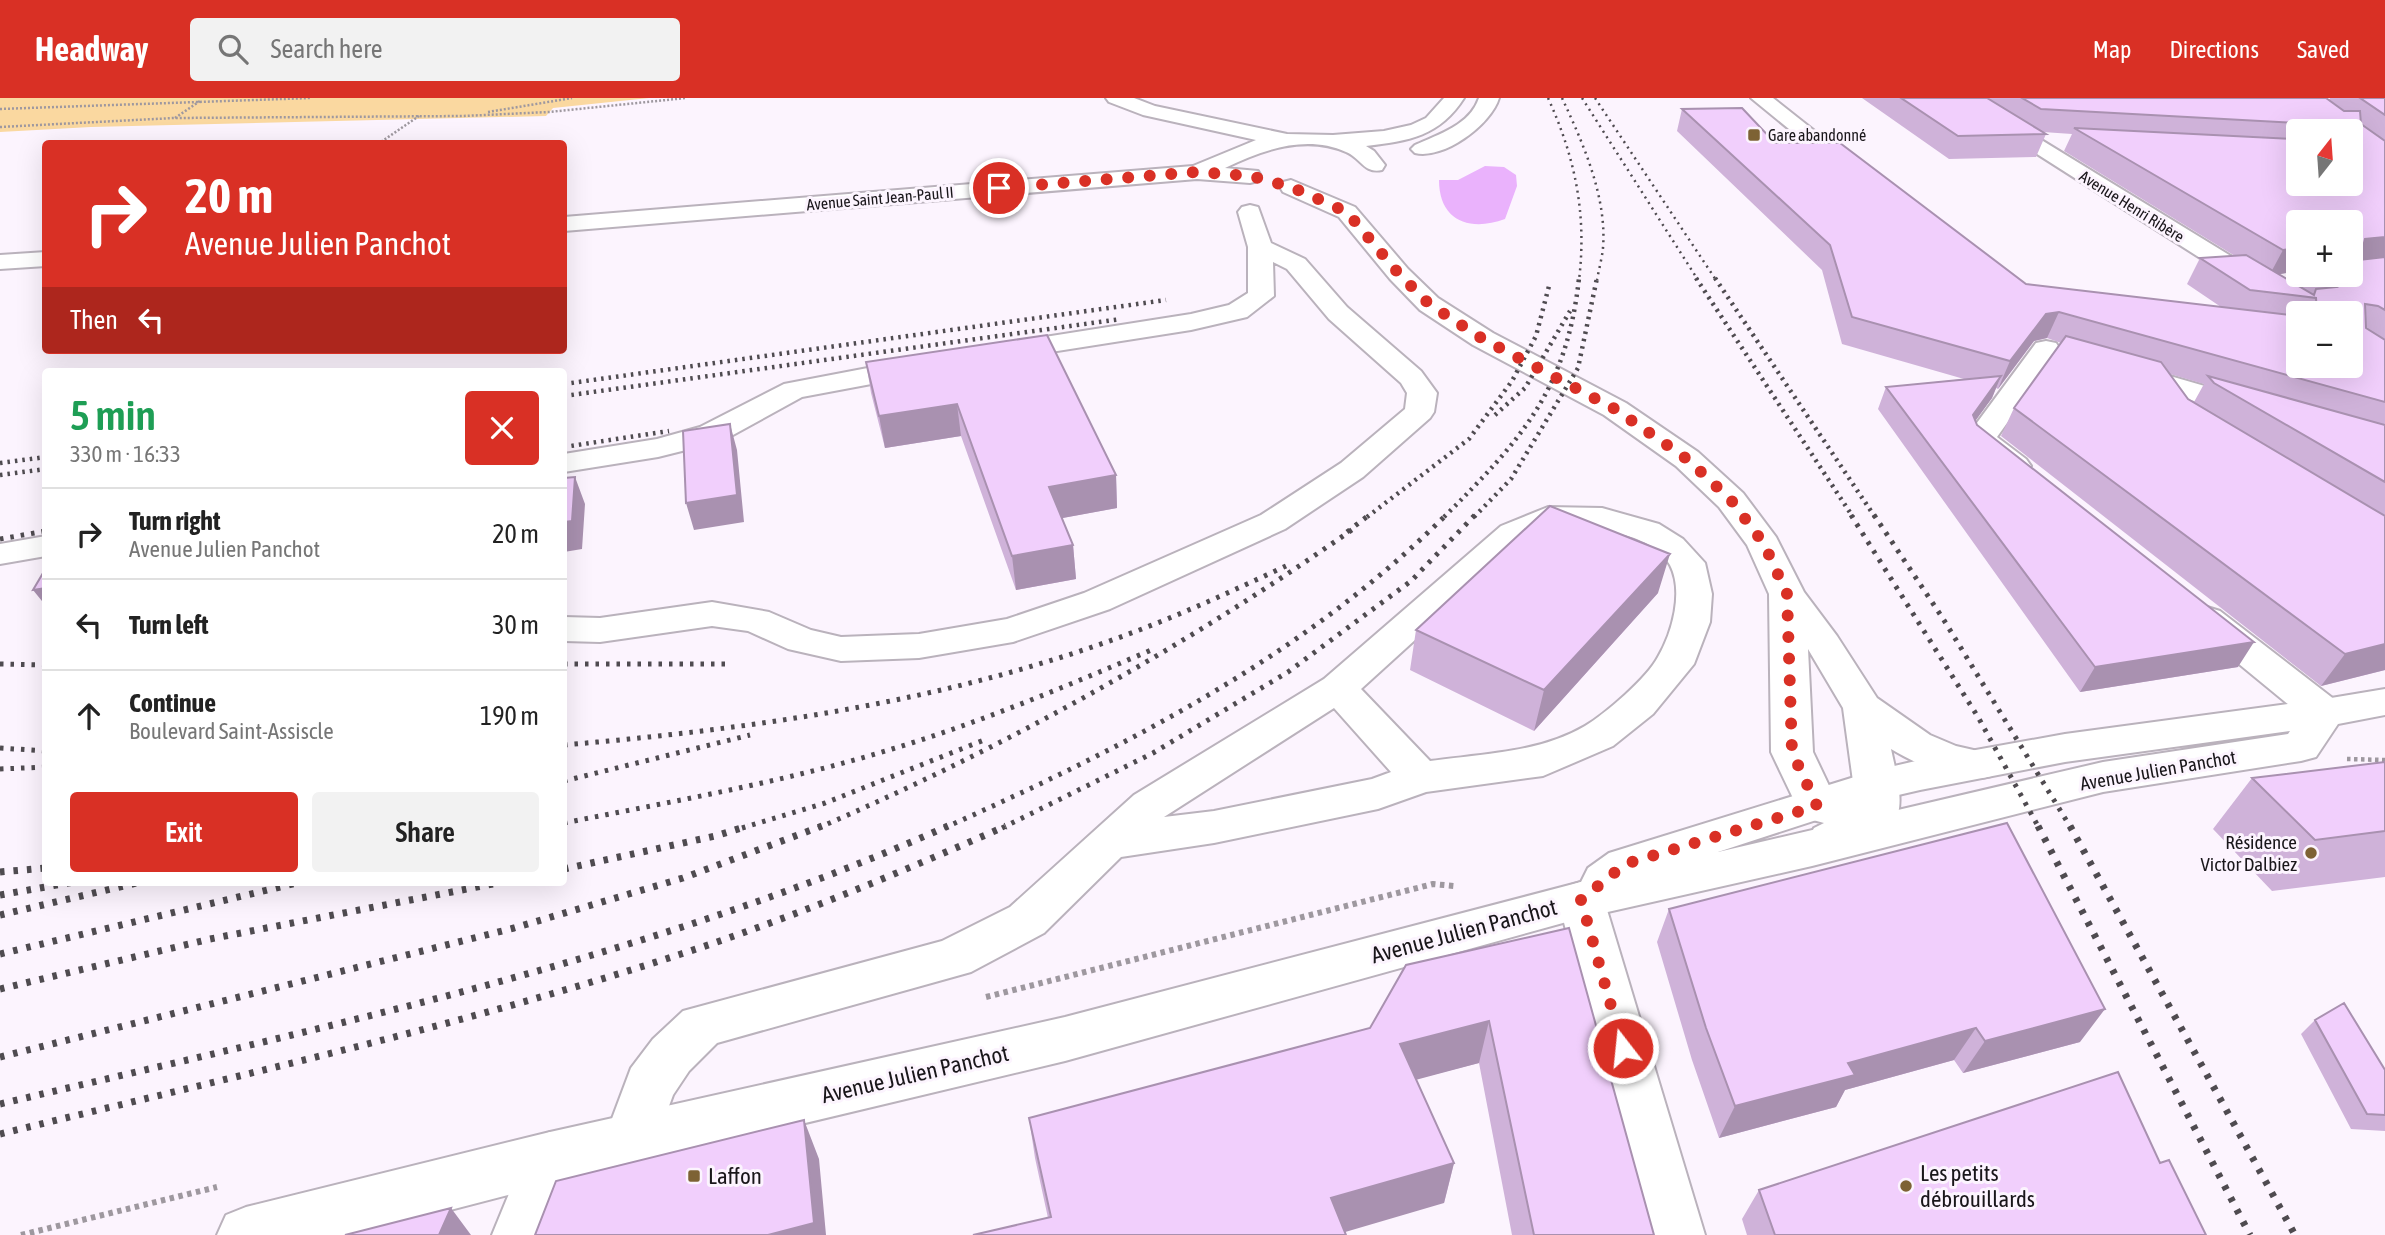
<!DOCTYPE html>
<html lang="en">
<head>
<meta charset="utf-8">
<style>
  :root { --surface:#fff; --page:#f2f2f2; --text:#222; --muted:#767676; --line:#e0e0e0; --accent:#d93025 }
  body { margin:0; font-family:"Asap Condensed",sans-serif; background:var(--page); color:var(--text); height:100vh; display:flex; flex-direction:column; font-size:26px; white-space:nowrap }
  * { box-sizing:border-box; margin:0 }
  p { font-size:23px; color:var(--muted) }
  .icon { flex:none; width:38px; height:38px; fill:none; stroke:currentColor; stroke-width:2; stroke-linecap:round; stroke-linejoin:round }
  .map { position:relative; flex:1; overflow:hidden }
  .panel { position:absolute; left:42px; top:270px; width:525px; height:518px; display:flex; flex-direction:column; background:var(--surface); border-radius:7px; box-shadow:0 7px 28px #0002 }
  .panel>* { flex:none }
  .guide { position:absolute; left:42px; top:42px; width:525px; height:214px; border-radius:7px; box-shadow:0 7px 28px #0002; background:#d93025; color:#fff; overflow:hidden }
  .needle { width:46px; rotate:17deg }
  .controls { position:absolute; left:2286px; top:21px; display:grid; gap:14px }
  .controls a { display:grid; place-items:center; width:77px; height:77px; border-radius:7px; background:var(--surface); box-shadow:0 7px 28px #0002; font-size:35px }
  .pin { position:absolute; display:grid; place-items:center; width:60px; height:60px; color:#fff; margin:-30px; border:4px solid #fff; border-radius:50%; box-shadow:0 2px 7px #0007 }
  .me { position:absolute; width:77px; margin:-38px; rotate:344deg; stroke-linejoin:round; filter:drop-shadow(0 0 5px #0008) }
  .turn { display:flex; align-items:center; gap:24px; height:147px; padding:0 28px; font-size:32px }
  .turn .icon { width:91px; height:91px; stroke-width:2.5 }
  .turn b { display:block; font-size:49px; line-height:60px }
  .then { display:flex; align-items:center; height:66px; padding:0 28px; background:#0003; gap:14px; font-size:26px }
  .round { display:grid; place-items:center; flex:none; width:74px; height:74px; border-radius:7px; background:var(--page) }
  .head { display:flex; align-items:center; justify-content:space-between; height:119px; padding:0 28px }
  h1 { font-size:42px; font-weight:600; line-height:52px; color:#1e9e55 }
  .button { display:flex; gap:14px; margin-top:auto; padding:14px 28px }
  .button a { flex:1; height:80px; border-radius:7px; background:var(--accent); color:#fff; font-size:28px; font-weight:600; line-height:80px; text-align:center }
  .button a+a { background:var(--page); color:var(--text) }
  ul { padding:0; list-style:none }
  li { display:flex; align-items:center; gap:21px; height:91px; padding:0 28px; border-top:2px solid var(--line) }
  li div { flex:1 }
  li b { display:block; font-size:26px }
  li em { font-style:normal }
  header { display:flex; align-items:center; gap:42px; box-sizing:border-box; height:98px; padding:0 35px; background:var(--accent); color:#fff }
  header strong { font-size:33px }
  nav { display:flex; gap:38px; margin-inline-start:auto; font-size:24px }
  .search { width:490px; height:63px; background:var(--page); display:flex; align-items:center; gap:18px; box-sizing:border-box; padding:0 24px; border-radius:7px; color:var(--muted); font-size:26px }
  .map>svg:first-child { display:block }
</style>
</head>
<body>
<header>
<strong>Headway</strong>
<div class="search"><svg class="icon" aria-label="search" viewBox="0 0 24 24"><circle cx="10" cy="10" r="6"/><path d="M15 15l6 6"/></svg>Search here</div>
<nav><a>Map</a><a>Directions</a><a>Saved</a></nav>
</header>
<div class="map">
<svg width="2385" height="1137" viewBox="0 0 2385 1137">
  <rect width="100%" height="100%" fill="#fcf4fe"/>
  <!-- green -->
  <path fill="#fad8a0" d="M 0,0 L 649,0 L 553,10 L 546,18 L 91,29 L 0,34 Z"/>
  <!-- water -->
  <path fill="#eab2fc" d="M 1485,68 L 1504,69 L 1516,77 L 1517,88 L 1505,121 C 1470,134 1439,123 1439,82 L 1458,82 Z"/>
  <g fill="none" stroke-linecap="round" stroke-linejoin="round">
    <!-- minor casing -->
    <g stroke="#bab2bc" stroke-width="4">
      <path id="minor" d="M 1106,0 L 1134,0 L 1155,8 L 1287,36 L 1333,37 L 1384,33 L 1411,27 L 1426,20 L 1444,0 L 1464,0 C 1440,38 1409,43 1366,48 L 1374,53 L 1385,67 L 1382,72 C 1364,76 1361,60 1346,54 C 1306,36 1262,52 1225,70 L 1258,73 L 1261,78 L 1258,83 L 1250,85 L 1197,81 L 564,133 L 564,119 L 1193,68 L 1256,42 L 1143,17 L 1109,4 Z
        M 1479,0 L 1499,0 C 1491,27 1443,62 1415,55 L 1411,51 L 1415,47 C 1439,36 1470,27 1479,0 Z
        M 1751,0 L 1773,0 L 1869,76 L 1866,81 L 1850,81 Z
        M 1949,0 L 1973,0 L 2314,209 L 2318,215 L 2298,215 L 2298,221 L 2296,221 Z
        M 1291,82 L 1355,109 L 1408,171 L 1438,200 L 1493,235 L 1626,305 L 1698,354 L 1743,395 L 1776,439 L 1804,494 L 1837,538 L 1877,600 L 1930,637 L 1956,648 L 1991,656 L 1997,667 L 1991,678 C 1960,687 1918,667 1891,651 C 1895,671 1903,696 1898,716 C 1895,730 1844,759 1830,759 C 1826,759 1819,755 1814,754 L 1808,742 L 1814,730 L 1824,725 L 1802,719 L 1771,654 L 1769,496 L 1747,447 L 1719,409 L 1676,368 L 1604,317 L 1473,247 L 1420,212 L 1390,181 L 1339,119 L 1283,94 L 1280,89 L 1283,84 ZM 1808,551 L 1843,610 L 1855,698 L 1832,694 L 1813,654 Z
        M 1250,107 L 1258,109 L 1271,145 L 1305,161 L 1347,209 L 1421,273 L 1437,295 L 1434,314 L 1430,320 L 1363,379 L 1285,431 L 1110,511 L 1013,544 L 919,560 L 841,563 L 788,551 L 748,533 L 712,528 L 600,544 L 564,543 L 564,519 L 600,520 L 712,504 L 769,514 L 811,532 L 841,539 L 919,536 L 1007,521 L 1084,495 L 1261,417 L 1341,365 L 1405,311 L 1407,295 L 1401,285 L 1329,221 L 1287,171 L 1273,164 L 1274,198 L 1247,219 L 1191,232 L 1000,262 L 990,260 L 986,254 L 990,248 L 1000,246 L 1191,216 L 1229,207 L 1248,195 L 1248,149 L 1238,114 L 1242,109 Z
        M 46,154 L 46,168 L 0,171 L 0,157 Z
        M 2046,243 L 2056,245 L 2060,251 L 1997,339 L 2026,361 L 2031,368 L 2026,375 C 2004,380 1977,360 1965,341 L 2036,245 Z
        M 920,260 L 930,263 L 934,269 L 930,275 L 802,299 L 722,343 L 658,359 L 564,374 L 564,356 L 657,341 L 700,329 L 784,286 Z
        M 2132,267 L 2260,304 L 2264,310 L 2260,316 L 2249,319 L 2122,282 L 2118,276 L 2122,270 Z
        M 1548,409 L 1602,410 L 1659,426 L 1683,441 L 1705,465 L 1712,496 L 1710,524 L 1694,566 L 1653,616 L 1613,648 L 1543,678 L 1426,694 L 1378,711 L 1214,745 L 1121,759 L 1044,835 L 971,874 L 717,945 L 689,973 L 673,997 L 650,1060 L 631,1067 L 612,1060 L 604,1042 L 631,970 L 653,941 L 683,913 L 942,843 L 1010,809 L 1134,697 L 1324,581 L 1501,428 ZM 1553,429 C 1587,430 1651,432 1670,467 C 1684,494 1672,535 1658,559 C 1647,580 1605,616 1585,628 C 1539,655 1482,656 1430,663 L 1361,591 L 1525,442 ZM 1334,610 L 1391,674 L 1372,681 L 1214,713 L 1164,719 Z
        M 46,438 L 46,458 L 0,466 L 0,446 Z
        M 2207,509 L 2220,513 L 2339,605 L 2345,615 L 2339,625 L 2325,629 L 2311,625 L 2194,529 L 2189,521 L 2194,513 Z
        M 1581,784 L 1597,789 L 1604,802 L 1705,1137 L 1647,1137 L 1558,802 L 1565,789 Z
        M 550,1034 L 569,1042 L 577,1060 L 550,1137 L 492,1137 L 531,1042 Z"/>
    </g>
    <!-- major casing -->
    <g stroke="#bab2bc" stroke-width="4">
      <path id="major" d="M 2385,591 L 2385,617 L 2338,626 L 2316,659 L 2301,663 L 2103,694 L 1812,768 L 1581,820 L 1065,963 L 550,1086 L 354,1137 L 217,1137 L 226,1117 L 246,1109 L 550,1034 L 1065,919 L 1581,784 L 1588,770 L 1609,755 L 1877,672 L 1920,662 L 2065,636 L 2325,601 ZM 2290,633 L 2288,636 L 2103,664 L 1718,754 L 1881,701 L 1920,692 L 2065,664 Z"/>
    </g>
    <!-- path-far2 -->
    <path stroke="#9e989f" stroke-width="2.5" stroke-dasharray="2 2" stroke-linecap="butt" d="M 0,11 L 311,0
      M 488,14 L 572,0
      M 175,20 L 200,3
      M 0,29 L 174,20 L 463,18 L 549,14 L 686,0
      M 378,46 L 419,18"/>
    <!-- path-far1 -->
    <path stroke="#9e989f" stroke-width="4.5" stroke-dasharray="3.5 3.5" stroke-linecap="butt" d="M 2347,661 L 2385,662"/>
    <!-- path -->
    <path stroke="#9e989f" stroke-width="6" stroke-dasharray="4.5 4.5" stroke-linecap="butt" d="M 986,899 L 1433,786 L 1454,788
      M 21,1137 L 217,1089"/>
    <!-- minor -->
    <use href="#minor" fill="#fff" fill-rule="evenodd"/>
    <!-- major -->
    <use href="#major" fill="#fff" fill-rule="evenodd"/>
    <!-- rail-far3 -->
    <path stroke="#4f4b50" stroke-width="2.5" stroke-dasharray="2 4.5" stroke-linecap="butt" d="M 1548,0 C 1575,59 1587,116 1579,182
      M 1562,0 C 1583,45 1607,99 1603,150 C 1602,160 1599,171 1597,182
      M 1582,0 L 1698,182
      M 1595,0 L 1716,182"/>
    <!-- rail-far2 -->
    <path stroke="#4f4b50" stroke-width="4.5" stroke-dasharray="2.5 5" stroke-linecap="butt" d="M 1696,180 L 1853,419
      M 1715,180 L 1875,419
      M 564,286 L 1166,202
      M 564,298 L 1121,221
      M 1495,317 L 1525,290 L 1570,213
      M 564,349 L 669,333
      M 0,365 L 46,359
      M 0,377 L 46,371
      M 1367,419 L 1469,341 L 1512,283 L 1536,238 L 1549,188
      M 1444,419 C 1521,342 1567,292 1579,180
      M 1474,419 L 1511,381 L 1578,270 L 1597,180"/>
    <!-- rail-far1 -->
    <path stroke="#4f4b50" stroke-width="5" stroke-dasharray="3.5 7" stroke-linecap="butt" d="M 1851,417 L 1978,619 L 2039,730
      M 1874,417 L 1942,519 L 2071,730
      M 1347,434 L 1369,417
      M 0,441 L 46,433
      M 0,566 L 46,567
      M 564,566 L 730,566
      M 564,647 C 751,631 938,605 1115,541 C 1174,520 1230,494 1286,468
      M 0,650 L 46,653
      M 0,671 L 46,669
      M 564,683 L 750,637
      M 564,725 C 674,703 785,684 892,651 C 982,624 1069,587 1156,550
      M 742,730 L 825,705 L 984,642
      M 818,730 C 1006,649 1185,549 1353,431
      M 944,730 C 1126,649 1304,558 1446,417
      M 1002,730 L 1153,655 L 1288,574 L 1411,483 L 1475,417"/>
    <!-- rail -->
    <path stroke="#4f4b50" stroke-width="7" stroke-dasharray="4.5 9" stroke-linecap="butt" d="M 2038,728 L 2250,1137
      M 2070,728 L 2295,1137
      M 564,771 L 715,738 L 748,728
      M 0,774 L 46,770
      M 0,797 L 74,784
      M 0,817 L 141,784
      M 0,856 L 301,784
      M 0,891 L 210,841 L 503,784
      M 0,959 L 514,830 L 683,780 L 822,728
      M 0,1006 C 320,930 646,862 948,728
      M 0,1036 C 228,980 458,929 681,856 C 792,820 899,775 1006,728"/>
  </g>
  <!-- wall -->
  <path fill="#cfb2d9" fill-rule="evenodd" d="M 1862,0 L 2326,0 L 2329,2 L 2330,0 L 2385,0 L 2385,572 L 2321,588 L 2001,338 L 2014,310 L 2061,245 L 2047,240 L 2034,243 L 1998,291 L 1996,290 L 1992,300 L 1975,322 L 1977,327 L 2238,569 L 2080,594 L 1878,311 L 1886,289 L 1964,281 L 1842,246 L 1822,172 L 1677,33 L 1682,11 L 1775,45 L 2026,186 L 2221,209 L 2187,186 L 2200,160 L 2235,158 L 2064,53 L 2072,36 L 2043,34 L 2046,36 L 2036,59 L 1949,61 ZM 2298,33 L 2350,33 L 2298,86 ZM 2298,124 L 2350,124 L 2350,177 L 2306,177 L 2299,188 L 2279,176 L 2298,173 ZM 2298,215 L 2350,215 L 2298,268 ZM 2170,276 L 2204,286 L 2194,304 L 2188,301 Z
    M 866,264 L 1116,377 L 1117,410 L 1062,420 L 1073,447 L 1076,481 L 1016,492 L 961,338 L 885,350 L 871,295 Z
    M 1658,495 L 1534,633 L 1410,572 L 1416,532 Z
    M 2385,664 L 2385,779 L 2272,793 L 2213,731 L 2252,680 Z
    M 1669,811 L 2080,944 L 1963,975 L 1954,962 L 1845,992 L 1836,1009 L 1719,1040 L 1692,962 L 1657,844 Z
    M 1569,830 L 1654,1137 L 1512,1137 L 1479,965 L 1416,981 L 1454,1065 L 1444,1105 L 1048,1120 L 1035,1060 L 1029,1020 L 1370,930 Z
    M 2315,922 L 2385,972 L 2385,1033 L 2351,1031 L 2301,936 Z
    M 2160,1065 L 2206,1137 L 1747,1137 L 1742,1121 L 1759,1092 Z"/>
  <!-- shaded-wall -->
  <path fill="#a991b0" d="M 2385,139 L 2385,162 L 2352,166 L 2363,149 L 2365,141 Z
    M 2298,150 L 2298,173 L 2269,178 L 2283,152 Z
    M 2059,214 L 2047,240 L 2034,243 L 1998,291 L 2010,263 L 2046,216 Z
    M 2001,278 L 1992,300 L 1963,340 L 1973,317 Z
    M 957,306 L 961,338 L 885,350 L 879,318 Z
    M 730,326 L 737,352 L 744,424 L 694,432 L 686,405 Z
    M 1116,377 L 1117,410 L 1052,422 L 1049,389 Z
    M 575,379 L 585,406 L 582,451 L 564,454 L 564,424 Z
    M 1073,447 L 1076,481 L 1016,492 L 1012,458 Z
    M 1670,456 L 1658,495 L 1534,633 L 1544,592 Z
    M 46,490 L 46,508 L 33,492 Z
    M 2254,544 L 2238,569 L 2080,594 L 2095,569 Z
    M 2385,546 L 2385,572 L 2321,588 L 2345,556 Z
    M 2105,911 L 2080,944 L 1963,975 L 1985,943 Z
    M 1489,923 L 1479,965 L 1393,988 L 1400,946 Z
    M 1976,930 L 1954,962 L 1845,992 L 1836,1009 L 1719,1040 L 1735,1008 L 1848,965 Z
    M 804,1022 L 819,1061 L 826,1137 L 768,1137 Z
    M 1454,1065 L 1444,1105 L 1335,1137 L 1331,1100 Z
    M 451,1110 L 471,1137 L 439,1137 Z"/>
  <!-- building -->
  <path fill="#f1cffc" stroke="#a991b0" stroke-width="2" d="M 1901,0 L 1987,0 L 2046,36 L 1958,38 Z
    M 2022,0 L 2326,0 L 2344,13 L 2360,13 L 2361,26 L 2385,43 L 2385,139 L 2365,141 L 2363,149 L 2350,148 L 2350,124 L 2298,124 L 2298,150 L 2283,152 L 2074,30 L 2291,41 L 2298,40 L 2298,86 L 2350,86 L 2350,33 L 2305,33 L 2299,25 L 2041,11 Z
    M 2360,0 L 2385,0 L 2385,17 Z
    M 1742,10 L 1775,45 L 1840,45 L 2026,186 L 2298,218 L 2298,268 L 2350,268 L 2350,215 L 2317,215 L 2316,200 L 2250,192 L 2200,160 L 2246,157 L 2314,197 L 2316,191 L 2337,189 L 2331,180 L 2325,177 L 2350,177 L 2350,163 L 2385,159 L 2385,212 L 2378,208 L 2365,206 L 2366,230 L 2385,242 L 2385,304 L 2059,214 L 2046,216 L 2010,263 L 1852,219 L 1830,147 L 1682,11 Z
    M 1047,237 L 1116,377 L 1049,389 L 1073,447 L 1012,458 L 957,306 L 879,318 L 866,264 Z
    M 2066,238 L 2161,264 L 2188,301 L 2385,418 L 2385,546 L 2345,556 L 2014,310 Z
    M 2001,278 L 1973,317 L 1977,327 L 2254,544 L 2095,569 L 1886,289 Z
    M 2208,278 L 2385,327 L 2385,384 L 2214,285 Z
    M 730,326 L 737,397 L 686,405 L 683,333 Z
    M 575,379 L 572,423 L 564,424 L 564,380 Z
    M 1550,408 L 1670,456 L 1544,592 L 1416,532 Z
    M 46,470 L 46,490 L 33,492 Z
    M 2385,664 L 2385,733 L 2315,742 L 2252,680 Z
    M 2007,725 L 2105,911 L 1985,943 L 1976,930 L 1848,965 L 1855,977 L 1735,1008 L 1706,930 L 1669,811 Z
    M 1569,830 L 1654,1137 L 1534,1137 L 1489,923 L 1400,946 L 1454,1065 L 1331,1100 L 1346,1137 L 973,1137 L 1051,1119 L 1029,1020 L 1370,930 L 1406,867 Z
    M 2344,905 L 2385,972 L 2385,1017 L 2367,1016 L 2315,922 Z
    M 2118,974 L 2160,1065 L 2169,1062 L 2206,1137 L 1775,1137 L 1759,1092 Z
    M 804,1022 L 814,1125 L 768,1137 L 535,1137 L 556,1083 Z
    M 451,1110 L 439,1137 L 345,1137 Z"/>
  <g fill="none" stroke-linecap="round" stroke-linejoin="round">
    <!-- route -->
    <path stroke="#d93025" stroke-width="12" stroke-dasharray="0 21.6" d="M 999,90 L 1197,74 L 1251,78 L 1291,89 L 1347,114 L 1399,176 L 1429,206 L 1483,241 L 1615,311 L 1687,361 L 1731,402 L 1764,446 L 1787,496 L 1792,654 L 1817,708 L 1625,766 L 1581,802 L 1623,950"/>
  </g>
  <!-- markers -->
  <g fill="#7d6234" stroke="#fcf4fe" stroke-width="2.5">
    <rect x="1747" y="30" width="14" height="14" rx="3.5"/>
    <circle cx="2311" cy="755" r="7"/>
    <rect x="687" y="1071" width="14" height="14" rx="3.5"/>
    <circle cx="1906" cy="1088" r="7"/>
  </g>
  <g text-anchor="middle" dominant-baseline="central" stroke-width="6" stroke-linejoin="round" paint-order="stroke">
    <!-- far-poi labels -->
    <g font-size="16" fill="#19161a" stroke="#fcf4fe" text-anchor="start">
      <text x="1768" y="37">Gare abandonné</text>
    </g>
    <!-- far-street labels -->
    <g font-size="16" fill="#19161a" stroke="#fcf4fe">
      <text transform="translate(880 100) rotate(-5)">Avenue Saint Jean-Paul II</text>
      <text transform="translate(2132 108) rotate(32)">Avenue Henri Ribère</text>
    </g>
    <!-- street labels -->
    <g font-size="19" fill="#19161a" stroke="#fcf4fe">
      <text transform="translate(2158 672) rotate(-10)">Avenue Julien Panchot</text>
    </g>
    <!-- poi labels -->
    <g font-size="19" fill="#19161a" stroke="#fcf4fe" text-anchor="end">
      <text x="2297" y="744">Résidence<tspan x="2297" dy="22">Victor Dalbiez</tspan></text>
    </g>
    <!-- near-street labels -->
    <g font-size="23" fill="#19161a" stroke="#fcf4fe">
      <text transform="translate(1464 833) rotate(-15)">Avenue Julien Panchot</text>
      <text transform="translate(915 976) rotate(-13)">Avenue Julien Panchot</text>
    </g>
    <!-- near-poi labels -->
    <g font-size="23" fill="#19161a" stroke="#fcf4fe" text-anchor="start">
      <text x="1920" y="1075">Les petits<tspan x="1920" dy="26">débrouillards</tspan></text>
      <text x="708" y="1078">Laffon</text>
    </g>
  </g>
</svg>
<div class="controls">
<a><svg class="needle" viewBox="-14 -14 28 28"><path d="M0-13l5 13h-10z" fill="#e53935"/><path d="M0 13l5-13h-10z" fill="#767676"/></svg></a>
<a>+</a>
<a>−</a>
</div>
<div class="pin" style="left:999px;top:90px;background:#d93025"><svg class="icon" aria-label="arrive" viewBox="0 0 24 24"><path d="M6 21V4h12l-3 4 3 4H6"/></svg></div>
<svg class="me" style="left:1623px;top:950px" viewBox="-20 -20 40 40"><circle r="17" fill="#d93025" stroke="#fff" stroke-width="3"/><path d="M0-11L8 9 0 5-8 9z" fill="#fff"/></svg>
<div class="guide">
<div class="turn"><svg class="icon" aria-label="right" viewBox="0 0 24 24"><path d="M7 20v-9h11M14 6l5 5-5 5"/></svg><div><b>20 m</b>Avenue Julien Panchot</div></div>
<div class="then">Then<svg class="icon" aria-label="left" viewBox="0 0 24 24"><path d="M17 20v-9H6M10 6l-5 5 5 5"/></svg></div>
</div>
<section class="panel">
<div class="head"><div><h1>5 min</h1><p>330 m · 16:33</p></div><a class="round" style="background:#d93025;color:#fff"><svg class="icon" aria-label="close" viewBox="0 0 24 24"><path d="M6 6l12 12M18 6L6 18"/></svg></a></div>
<ul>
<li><svg class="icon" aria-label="right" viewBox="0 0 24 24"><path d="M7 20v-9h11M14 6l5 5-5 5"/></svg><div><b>Turn right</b><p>Avenue Julien Panchot</p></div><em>20 m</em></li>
<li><svg class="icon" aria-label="left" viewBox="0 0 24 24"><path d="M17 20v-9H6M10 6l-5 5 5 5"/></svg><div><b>Turn left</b></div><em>30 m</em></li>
<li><svg class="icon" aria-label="ahead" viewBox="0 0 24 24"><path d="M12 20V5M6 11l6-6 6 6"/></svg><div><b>Continue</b><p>Boulevard Saint-Assiscle</p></div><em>190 m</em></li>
</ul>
<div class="button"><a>Exit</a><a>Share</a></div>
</section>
</div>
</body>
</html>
